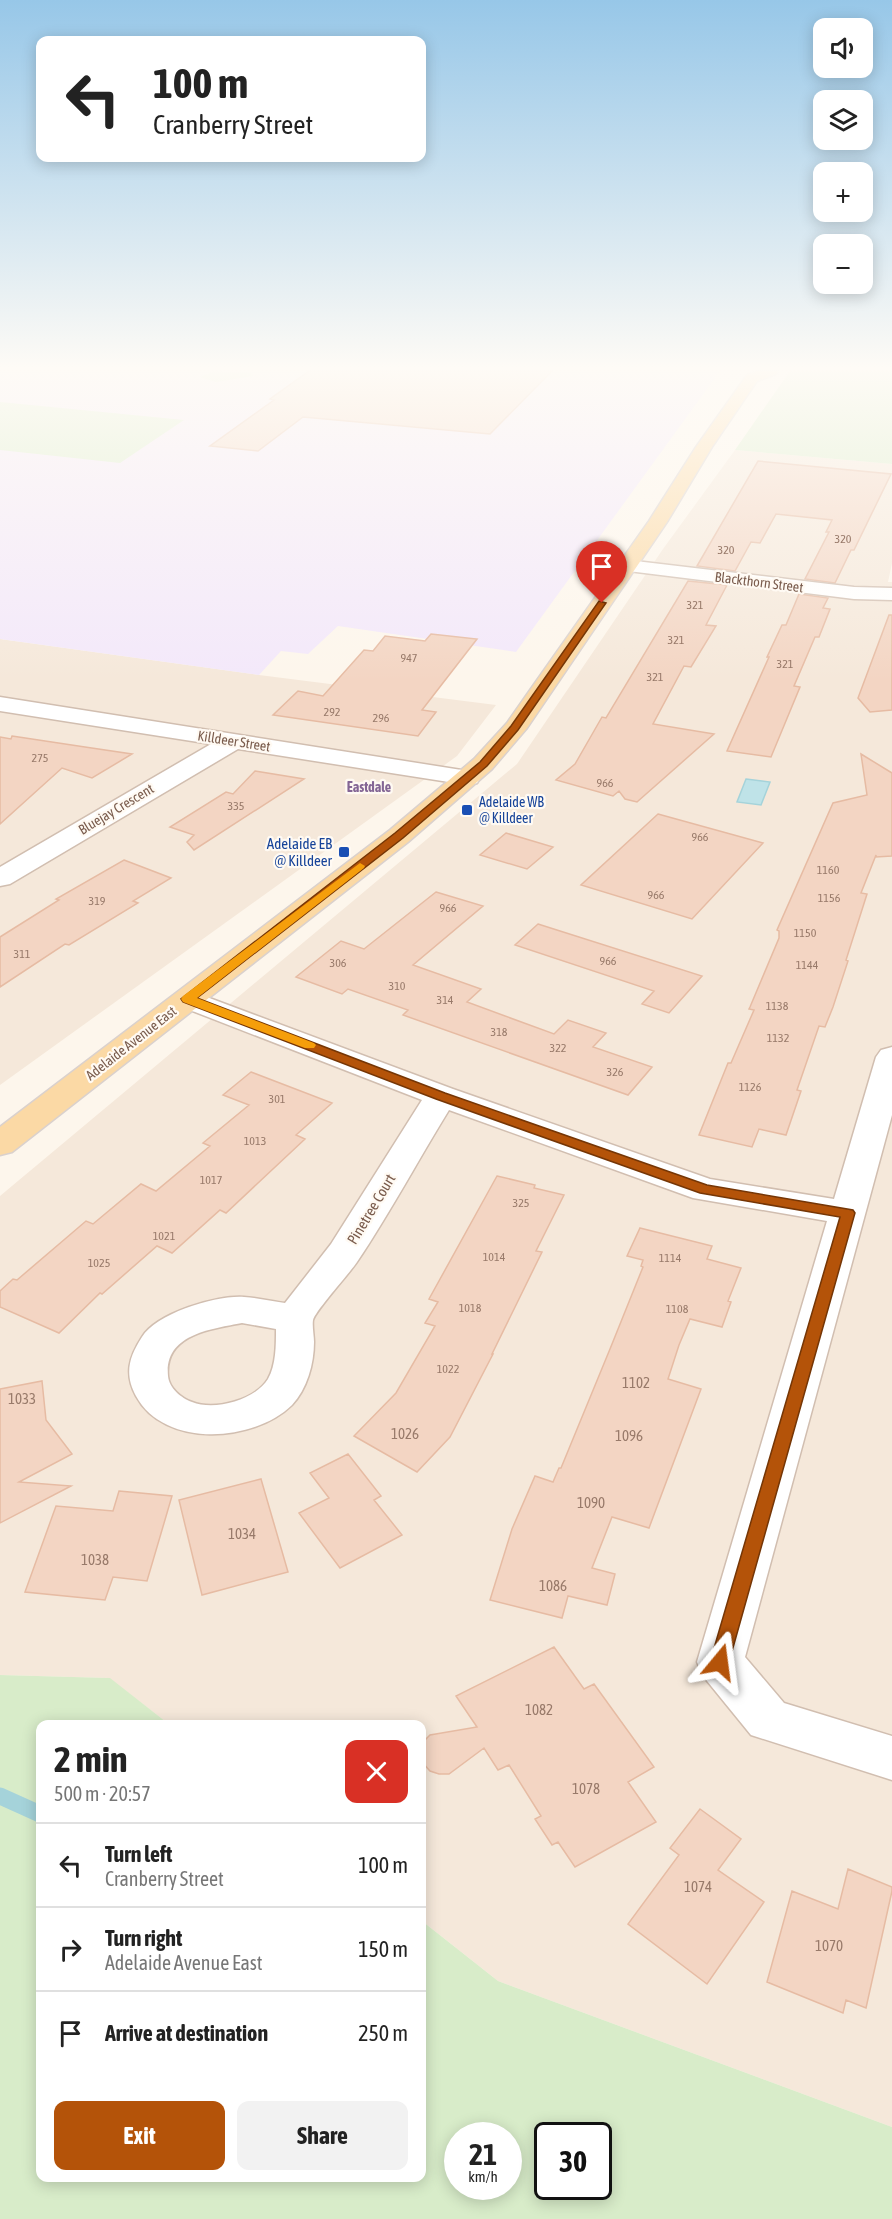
<!DOCTYPE html>
<html lang="en">
<head>
<meta charset="utf-8">
<style>
  :root { --surface:#fff; --page:#f2f2f2; --text:#222; --muted:#767676; --line:#e0e0e0; --accent:#b45309 }
  body { margin:0; font-family:"Asap Condensed",sans-serif; background:var(--page); color:var(--text); height:100vh; display:flex; flex-direction:column; font-size:22px; white-space:nowrap }
  * { box-sizing:border-box; margin:0 }
  p { font-size:20px; color:var(--muted) }
  .icon { flex:none; width:33px; height:33px; fill:none; stroke:currentColor; stroke-width:2; stroke-linecap:round; stroke-linejoin:round }
  .map { position:relative; flex:1; overflow:hidden }
  .sheet { position:absolute; left:36px; top:1720px; width:390px; height:462px; display:flex; flex-direction:column; background:var(--surface); border-radius:12px; box-shadow:0 3px 15px #0003 }
  .sheet>* { flex:none }
  .hud { position:absolute; left:36px; top:36px; width:390px; height:126px; border-radius:12px; box-shadow:0 3px 15px #0003; background:#fff; color:var(--text); overflow:hidden }
  .buttons { position:absolute; left:813px; top:18px; display:grid; gap:12px }
  .buttons a { display:grid; place-items:center; width:60px; height:60px; border-radius:12px; background:var(--surface); box-shadow:0 3px 15px #0003; font-size:30px }
  .speed { position:absolute; left:444px; top:2122px; display:flex; gap:12px; font-size:30px; font-weight:700; text-align:center }
  .speed>* { display:grid; place-content:center; width:78px; height:78px; border-radius:50%; background:var(--surface); box-shadow:0 3px 15px #0003; line-height:1 }
  .speed small { font-size:15px; font-weight:400 }
  .speed .limit { border:3px solid #111; border-radius:9px; background:#fff; color:#111 }
  .pin { position:absolute; display:grid; place-items:center; width:51px; height:51px; color:#fff; margin:-62px -26px; border-radius:50% 50% 50% 0; rotate:-45deg; box-shadow:0 0 6px #0007 }
  .pin .icon { rotate:45deg }
  .me { position:absolute; width:66px; margin:-33px; rotate:16deg; stroke-linejoin:round; filter:drop-shadow(0 0 4px #0008) }
  .turn { display:flex; align-items:center; gap:21px; height:126px; padding:0 18px; font-size:27px }
  .turn .icon { width:78px; height:78px; stroke-width:2.5 }
  .turn b { display:block; font-size:42px; line-height:51px }
  .round { display:grid; place-items:center; flex:none; width:63px; height:63px; border-radius:12px; background:var(--page) }
  .headline { display:flex; align-items:center; justify-content:space-between; height:102px; padding:0 18px }
  h1 { font-size:36px; font-weight:700; line-height:45px }
  .primary-button { display:flex; gap:12px; margin-top:auto; padding:12px 18px }
  .primary-button a { flex:1; height:69px; border-radius:12px; background:var(--accent); color:#fff; font-size:24px; font-weight:700; line-height:69px; text-align:center }
  .primary-button a+a { background:var(--page); color:var(--text) }
  ul { padding:0; list-style:none }
  li { display:flex; align-items:center; gap:18px; height:84px; padding:0 18px; border-top:2px solid var(--line) }
  li div { flex:1 }
  li b { display:block; font-size:22px }
  li em { font-style:normal }
  .map>svg:first-child { display:block }
</style>
</head>
<body>
<div class="map">
<svg width="892" height="2219" viewBox="0 0 892 2219">
  <rect width="100%" height="100%" fill="#fdf6ec"/>
  <!-- residential -->
  <path fill="#f5e8da" d="M 735,450 L 892,464 L 892,563 L 888,582 L 892,582 L 892,2127 L 498,1981 L 422,1921 L 422,1725 L 170,1725 L 109,1678 L 0,1675 L 0,1196 L 517,764 L 663,549 Z
    M 0,639 L 259,675 L 496,705 L 457,756 L 0,1085 Z"/>
  <!-- education -->
  <path fill="#f3e8fa" d="M 0,371 L 720,371 L 516,652 L 338,626 L 308,654 L 281,651 L 259,675 L 0,639 Z"/>
  <!-- green -->
  <path fill="#d8ecc9" fill-rule="evenodd" d="M 214,371 L 251,373 L 253,376 L 216,382 L 200,377 Z
    M 790,371 L 892,371 L 892,464 L 735,450 Z
    M 0,402 L 184,420 L 120,463 L 0,450 Z
    M 0,1675 L 110,1678 L 170,1725 L 40,1725 L 40,2178 L 422,2178 L 422,1921 L 498,1981 L 892,2127 L 892,2219 L 0,2219 ZM 458,2136 L 508,2136 L 508,2187 L 458,2187 ZM 548,2136 L 598,2136 L 598,2187 L 548,2187 Z"/>
  <!-- water -->
  <path fill="#bfe3e8" stroke="#a5d3da" stroke-width="1.5" d="M 746,779 L 770,782 L 761,805 L 737,802 Z"/>
  <g fill="none" stroke-linecap="round" stroke-linejoin="round">
    <!-- stream -->
    <path stroke="#a5d3da" stroke-width="17" d="M 0,1796 L 40,1814"/>
  </g>
  <!-- building -->
  <path fill="#f3d5c3" stroke="#e6bba3" stroke-width="1.5" d="M 309,371 L 552,371 L 490,434 L 303,417 L 258,451 L 210,446 L 274,400 L 270,399 Z
    M 758,461 L 891,474 L 854,550 L 851,550 L 835,583 L 805,579 L 829,532 L 826,532 L 832,520 L 776,514 L 760,543 L 751,542 L 735,571 L 697,566 Z
    M 688,581 L 727,585 L 706,625 L 716,626 L 691,667 L 684,666 L 653,724 L 714,734 L 637,802 L 625,799 L 619,791 L 613,796 L 556,780 L 575,764 L 602,717 L 606,718 Z
    M 799,594 L 828,598 L 823,608 L 830,609 L 819,637 L 815,637 L 794,686 L 800,687 L 771,757 L 727,751 L 769,657 L 767,657 L 782,625 L 786,625 Z
    M 889,615 L 892,615 L 892,710 L 870,712 L 858,698 Z
    M 431,634 L 477,639 L 422,710 L 436,712 L 418,736 L 273,715 L 298,691 L 323,696 L 364,650 L 373,651 L 385,636 L 425,641 Z
    M 12,736 L 85,747 L 132,754 L 92,778 L 62,768 L 0,824 L 0,737 L 11,739 Z
    M 861,754 L 892,773 L 892,856 L 876,857 L 876,855 L 861,893 L 867,894 L 846,960 L 848,961 L 833,1007 L 825,1027 L 819,1026 L 797,1090 L 801,1091 L 786,1135 L 759,1129 L 752,1147 L 699,1135 L 728,1063 L 731,1063 L 754,1010 L 749,1009 L 750,1007 L 779,938 L 779,931 L 777,930 L 833,803 L 867,795 Z
    M 255,771 L 304,779 L 194,850 L 187,842 L 194,835 L 170,827 L 226,792 L 233,794 Z
    M 658,814 L 763,843 L 692,919 L 581,885 Z
    M 506,833 L 553,847 L 527,869 L 480,855 Z
    M 124,860 L 171,878 L 133,901 L 138,903 L 69,945 L 65,944 L 0,987 L 0,937 L 59,900 L 56,899 Z
    M 436,892 L 483,906 L 413,965 L 481,989 L 467,1002 L 554,1034 L 568,1020 L 606,1033 L 593,1047 L 652,1067 L 628,1095 L 403,1015 L 408,1010 L 348,989 L 342,994 L 296,977 L 341,941 L 364,949 Z
    M 538,924 L 702,976 L 669,1013 L 642,1004 L 654,991 L 515,945 Z
    M 251,1072 L 332,1103 L 296,1135 L 305,1139 L 226,1213 L 220,1210 L 172,1253 L 157,1246 L 102,1294 L 100,1293 L 59,1333 L 0,1307 L 0,1291 L 13,1279 L 17,1280 L 86,1221 L 93,1224 L 141,1184 L 156,1191 L 210,1146 L 203,1143 L 249,1105 L 223,1095 Z
    M 497,1176 L 535,1185 L 534,1188 L 564,1195 L 536,1251 L 542,1252 L 492,1354 L 493,1354 L 450,1437 L 417,1472 L 354,1436 L 396,1393 L 435,1326 L 425,1323 L 438,1302 L 429,1299 Z
    M 640,1228 L 712,1246 L 707,1259 L 741,1268 L 728,1301 L 731,1302 L 722,1327 L 690,1319 L 679,1345 L 668,1379 L 701,1389 L 649,1528 L 612,1517 L 592,1568 L 615,1574 L 607,1605 L 568,1596 L 562,1618 L 490,1600 L 512,1529 L 535,1476 L 553,1482 L 559,1468 L 561,1468 L 610,1349 L 643,1267 L 641,1266 L 643,1260 L 627,1256 Z
    M 42,1381 L 46,1420 L 72,1454 L 19,1482 L 71,1486 L 0,1523 L 0,1389 Z
    M 348,1454 L 381,1496 L 374,1500 L 402,1535 L 340,1568 L 299,1513 L 329,1498 L 310,1473 Z
    M 261,1479 L 288,1572 L 202,1595 L 179,1500 Z
    M 119,1491 L 172,1496 L 147,1581 L 113,1577 L 105,1600 L 25,1592 L 56,1506 L 113,1511 Z
    M 554,1647 L 584,1689 L 594,1684 L 654,1767 L 628,1782 L 656,1822 L 575,1867 L 558,1842 L 552,1845 L 535,1819 L 541,1816 L 509,1765 L 498,1770 L 484,1748 L 449,1774 L 439,1774 L 430,1771 L 422,1762 L 422,1743 L 430,1735 L 477,1727 L 456,1696 Z
    M 700,1809 L 741,1839 L 718,1870 L 764,1902 L 707,1984 L 628,1924 L 679,1855 L 670,1848 Z
    M 848,1869 L 892,1887 L 892,1891 L 866,2008 L 846,2000 L 843,2013 L 767,1982 L 792,1891 L 838,1909 Z"/>
  <g fill="none" stroke-linecap="round" stroke-linejoin="round">
    <!-- minor casing -->
    <g stroke="#d1beb0" stroke-width="3">
      <path id="minor" d="M 627,560 L 854,587 L 892,588 L 892,600 L 854,599 L 620,570 L 617,566 L 620,562 Z
        M 0,697 L 468,771 L 477,773 L 480,778 L 477,783 L 468,785 L 238,749 L 10,884 L 0,886 L 0,867 L 211,744 L 0,711 Z
        M 188,990 L 453,1089 L 710,1179 L 834,1199 L 876,1057 L 881,1050 L 892,1047 L 892,1115 L 745,1657 L 784,1703 L 892,1736 L 892,1780 L 751,1735 L 703,1676 L 697,1662 L 827,1221 L 693,1198 L 449,1110 C 418,1160 390,1213 357,1262 C 349,1274 316,1310 313,1320 C 312,1326 314,1336 314,1342 C 314,1364 307,1389 292,1405 C 253,1443 164,1448 136,1396 C 124,1374 129,1357 142,1337 C 157,1313 217,1295 244,1297 C 258,1298 271,1301 285,1303 L 331,1244 L 422,1100 L 177,1005 L 173,999 L 177,993 ZM 242,1323 L 276,1329 C 276,1345 276,1365 268,1379 C 255,1400 215,1411 192,1402 C 181,1398 169,1388 168,1376 C 164,1334 212,1329 242,1323 Z"/>
    </g>
    <!-- major casing -->
    <g stroke="#dad1cd" stroke-width="3">
      <path id="major" d="M 758,371 L 778,371 L 776,374 L 757,381 L 712,447 L 667,522 L 527,728 L 492,769 L 408,842 L 12,1152 L 0,1155 L 0,1127 L 390,830 L 474,759 L 507,723 L 530,690 L 649,521 L 696,447 L 747,375 Z"/>
    </g>
    <!-- minor -->
    <use href="#minor" fill="#fff" fill-rule="evenodd"/>
    <!-- major -->
    <use href="#major" fill="#fbd9a5" fill-rule="evenodd"/>
  </g>
  <!-- sky -->
  <linearGradient id="sky" x2="0" y2="1"><stop stop-color="#97c7e8"/><stop offset="0.54" stop-color="#fefbf6"/><stop offset="1" stop-color="#fefbf6" stop-opacity="0"/></linearGradient>
  <rect width="892" height="681" fill="url(#sky)"/>
  <!-- route -->
  <path fill="#b45309" stroke="#753606" stroke-width="1.5" d="M 599,601 L 606,603 L 518,730 L 487,766 L 403,838 L 197,998 L 445,1093 L 707,1185 L 853,1210 L 855,1213 L 729,1662 L 727,1668 L 720,1670 L 713,1668 L 710,1662 L 840,1217 L 700,1193 L 436,1099 L 183,1002 L 181,999 L 395,833 L 480,762 L 511,726 Z"/>
  <!-- slow -->
  <path fill="#f59e0b" d="M 360,863 L 365,866 L 364,868 L 197,998 L 314,1043 L 316,1045 L 314,1048 L 305,1048 L 183,1002 L 181,999 L 183,996 Z"/>
  <!-- markers -->
  <g fill="#1a4fb4" stroke="#fffaf3" stroke-width="2">
    <rect x="461" y="804" width="12" height="12" rx="3"/>
    <rect x="338" y="846" width="12" height="12" rx="3"/>
  </g>
  <g text-anchor="middle" dominant-baseline="central" stroke-width="4.5" stroke-linejoin="round" paint-order="stroke">
    <!-- number labels -->
    <g font-size="12" fill="#987a6a">
      <text x="843" y="539">320</text>
      <text x="726" y="550">320</text>
      <text x="695" y="605">321</text>
      <text x="676" y="640">321</text>
      <text x="409" y="658">947</text>
      <text x="785" y="664">321</text>
      <text x="655" y="677">321</text>
      <text x="332" y="712">292</text>
      <text x="381" y="718">296</text>
      <text x="40" y="758">275</text>
      <text x="605" y="783">966</text>
      <text x="236" y="806">335</text>
      <text x="700" y="837">966</text>
      <text x="828" y="870">1160</text>
      <text x="656" y="895">966</text>
      <text x="829" y="898">1156</text>
      <text x="97" y="901">319</text>
      <text x="448" y="908">966</text>
      <text x="805" y="933">1150</text>
      <text x="22" y="954">311</text>
      <text x="608" y="961">966</text>
      <text x="338" y="963">306</text>
      <text x="807" y="965">1144</text>
      <text x="397" y="986">310</text>
      <text x="445" y="1000">314</text>
      <text x="777" y="1006">1138</text>
      <text x="499" y="1032">318</text>
      <text x="778" y="1038">1132</text>
      <text x="558" y="1048">322</text>
      <text x="615" y="1072">326</text>
      <text x="750" y="1087">1126</text>
      <text x="277" y="1099">301</text>
      <text x="255" y="1141">1013</text>
      <text x="211" y="1180">1017</text>
      <text x="521" y="1203">325</text>
      <text x="164" y="1236">1021</text>
      <text x="494" y="1257">1014</text>
      <text x="670" y="1258">1114</text>
      <text x="99" y="1263">1025</text>
      <text x="470" y="1308">1018</text>
      <text x="677" y="1309">1108</text>
      <text x="448" y="1369">1022</text>
    </g>
    <!-- far-street labels -->
    <g font-size="14" fill="#7a5c4d" stroke="#fffaf3">
      <text transform="translate(759 582) rotate(7)">Blackthorn Street</text>
      <text transform="translate(234 741) rotate(9)">Killdeer Street</text>
      <text transform="translate(116 809) rotate(-31)">Bluejay Crescent</text>
      <text transform="translate(131 1043) rotate(-38)">Adelaide Avenue East</text>
    </g>
    <!-- far-neighbourhood labels -->
    <g font-size="14" font-weight="bold" fill="#846695" stroke="#fffaf3">
      <text x="369" y="787">Eastdale</text>
    </g>
    <!-- far-transit labels -->
    <g font-size="14" fill="#164399" stroke="#fffaf3" text-anchor="start">
      <text x="479" y="802">Adelaide WB<tspan x="479" dy="16">@ Killdeer</tspan></text>
    </g>
    <!-- transit labels -->
    <g font-size="15" fill="#164399" stroke="#fffaf3" text-anchor="end">
      <text x="332" y="843">Adelaide EB<tspan x="332" dy="17">@ Killdeer</tspan></text>
    </g>
    <!-- street labels -->
    <g font-size="15" fill="#7a5c4d" stroke="#fffaf3">
      <text transform="translate(371 1209) rotate(-59)">Pinetree Court</text>
    </g>
    <!-- near-number labels -->
    <g font-size="15" fill="#987a6a">
      <text x="636" y="1382">1102</text>
      <text x="22" y="1398">1033</text>
      <text x="405" y="1433">1026</text>
      <text x="629" y="1435">1096</text>
      <text x="591" y="1502">1090</text>
      <text x="242" y="1533">1034</text>
      <text x="95" y="1559">1038</text>
      <text x="553" y="1585">1086</text>
      <text x="539" y="1709">1082</text>
      <text x="586" y="1788">1078</text>
      <text x="698" y="1886">1074</text>
      <text x="829" y="1945">1070</text>
    </g>
  </g>
</svg>
<div class="buttons">
<a><svg class="icon" aria-label="sound" viewBox="0 0 24 24"><path d="M4 9h4l5-4v14l-5-4H4zM17 9q2 3 0 6"/></svg></a>
<a><svg class="icon" aria-label="layers" viewBox="0 0 24 24"><path d="M12 4l9 5-9 5-9-5zM3 14l9 5 9-5"/></svg></a>
<a>+</a>
<a>−</a>
</div>
<div class="speed"><div>21<small>km/h</small></div><div class="limit">30</div></div>
<div class="pin" style="left:602px;top:603px;background:#d93025"><svg class="icon" aria-label="arrive" viewBox="0 0 24 24"><path d="M6 21V4h12l-3 4 3 4H6"/></svg></div>
<svg class="me" style="left:720px;top:1662px" viewBox="-20 -20 40 40"><path d="M0-17L14 15 0 8-14 15z" fill="#b45309" stroke="#fff" stroke-width="4"/></svg>
<div class="hud">
<div class="turn"><svg class="icon" aria-label="left" viewBox="0 0 24 24"><path d="M17 20v-9H6M10 6l-5 5 5 5"/></svg><div><b>100 m</b>Cranberry Street</div></div>
</div>
<section class="sheet">
<div class="headline"><div><h1>2 min</h1><p>500 m · 20:57</p></div><a class="round" style="background:#d93025;color:#fff"><svg class="icon" aria-label="close" viewBox="0 0 24 24"><path d="M6 6l12 12M18 6L6 18"/></svg></a></div>
<ul>
<li><svg class="icon" aria-label="left" viewBox="0 0 24 24"><path d="M17 20v-9H6M10 6l-5 5 5 5"/></svg><div><b>Turn left</b><p>Cranberry Street</p></div><em>100 m</em></li>
<li><svg class="icon" aria-label="right" viewBox="0 0 24 24"><path d="M7 20v-9h11M14 6l5 5-5 5"/></svg><div><b>Turn right</b><p>Adelaide Avenue East</p></div><em>150 m</em></li>
<li><svg class="icon" aria-label="arrive" viewBox="0 0 24 24"><path d="M6 21V4h12l-3 4 3 4H6"/></svg><div><b>Arrive at destination</b></div><em>250 m</em></li>
</ul>
<div class="primary-button"><a>Exit</a><a>Share</a></div>
</section>
</div>
</body>
</html>
